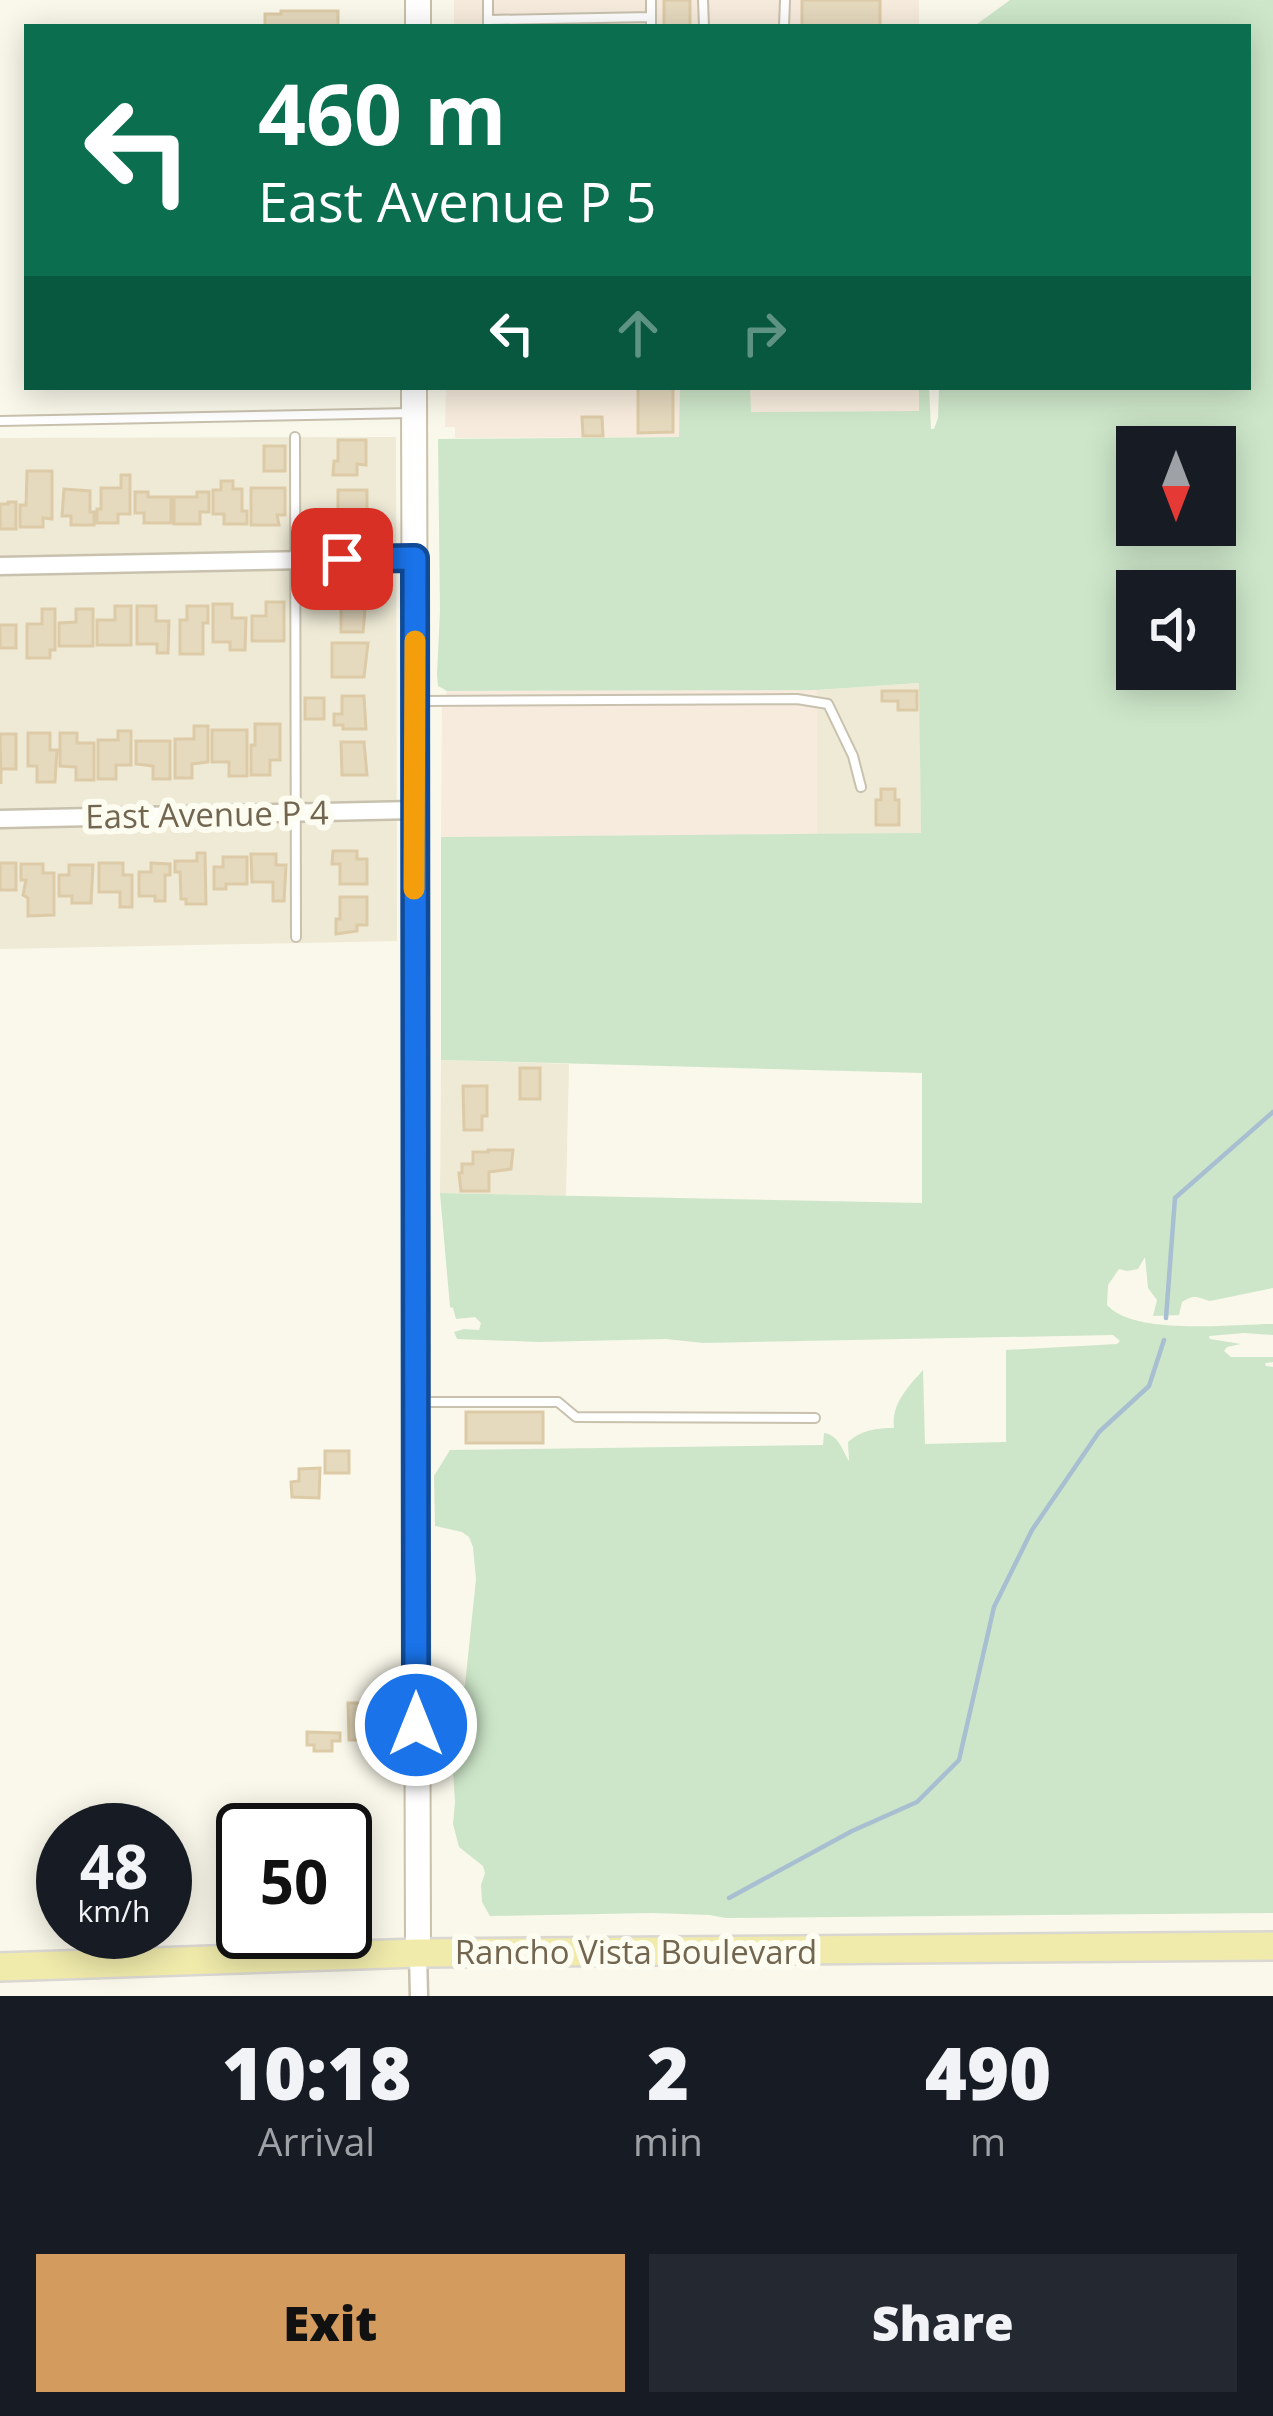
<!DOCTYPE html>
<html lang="en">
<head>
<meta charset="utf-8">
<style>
  :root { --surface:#171b24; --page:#242831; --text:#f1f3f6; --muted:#9ea1a6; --accent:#d49b5e }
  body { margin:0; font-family:"Open Sans",sans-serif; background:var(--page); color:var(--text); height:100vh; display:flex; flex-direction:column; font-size:45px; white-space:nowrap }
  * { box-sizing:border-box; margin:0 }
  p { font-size:39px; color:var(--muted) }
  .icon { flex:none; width:66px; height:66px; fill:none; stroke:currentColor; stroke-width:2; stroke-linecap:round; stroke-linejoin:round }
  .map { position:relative; height:1996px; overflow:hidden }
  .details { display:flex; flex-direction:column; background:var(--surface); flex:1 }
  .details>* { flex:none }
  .guide { position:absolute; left:24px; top:24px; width:1227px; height:366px; border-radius:0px; box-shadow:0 6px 30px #0003; background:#0b6e4f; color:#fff; overflow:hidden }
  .needle { width:78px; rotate:180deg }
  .controls { position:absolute; left:1116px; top:426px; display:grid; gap:24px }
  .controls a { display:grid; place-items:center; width:120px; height:120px; border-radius:0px; background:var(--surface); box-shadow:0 6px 30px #0003; font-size:60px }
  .speed { position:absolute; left:36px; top:1803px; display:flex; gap:24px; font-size:60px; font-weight:700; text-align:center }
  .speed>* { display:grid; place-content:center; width:156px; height:156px; border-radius:50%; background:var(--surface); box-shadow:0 6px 30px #0003; line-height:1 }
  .speed small { font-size:30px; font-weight:400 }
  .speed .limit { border:6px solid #111; border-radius:18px; background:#fff; color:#111 }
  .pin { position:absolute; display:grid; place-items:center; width:102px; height:102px; color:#fff; margin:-51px; border-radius:24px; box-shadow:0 6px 18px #0006 }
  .me { position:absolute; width:132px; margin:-66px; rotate:0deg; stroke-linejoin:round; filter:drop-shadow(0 0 9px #0008) }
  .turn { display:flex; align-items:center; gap:42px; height:252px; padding:0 36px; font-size:54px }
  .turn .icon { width:156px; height:156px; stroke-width:2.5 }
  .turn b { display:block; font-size:84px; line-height:102px }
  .lanes { display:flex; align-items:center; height:114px; padding:0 36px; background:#0003; justify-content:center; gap:60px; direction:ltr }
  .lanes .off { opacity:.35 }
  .eta { display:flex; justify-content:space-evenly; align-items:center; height:204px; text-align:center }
  .eta b { font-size:72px; font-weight:800; line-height:84px }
  .button { display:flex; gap:24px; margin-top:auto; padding:24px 36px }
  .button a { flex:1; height:138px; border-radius:0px; background:var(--accent); color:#111; font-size:48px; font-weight:800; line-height:138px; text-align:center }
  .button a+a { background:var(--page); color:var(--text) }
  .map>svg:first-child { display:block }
</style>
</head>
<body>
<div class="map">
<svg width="1273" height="1996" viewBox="0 0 1273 1996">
  <rect width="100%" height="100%" fill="#faf8ea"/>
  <!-- residential -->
  <path fill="#eeead6" d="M 396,437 L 397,941 L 0,949 L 0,438 Z
    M 920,683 L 921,834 L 817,835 L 817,690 Z
    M 441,1060 L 569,1064 L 566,1196 L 440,1193 Z"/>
  <!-- commercial -->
  <path fill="#f6ebdc" d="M 454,0 L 919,0 L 919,27 L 454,27 Z
    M 446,387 L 680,387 L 680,437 L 455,438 L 455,427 L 445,427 Z
    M 750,387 L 919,387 L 919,411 L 750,412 Z
    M 817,690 L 817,835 L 441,837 L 442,708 L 447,691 Z"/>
  <!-- green -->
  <path fill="#cde6c9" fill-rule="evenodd" d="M 1010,0 L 1273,0 L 1273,1288 L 1210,1301 C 1196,1297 1195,1294 1182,1302 L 1179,1315 L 1153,1316 L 1157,1300 L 1148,1288 L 1145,1257 L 1138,1269 L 1127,1271 L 1119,1269 L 1108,1285 L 1107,1305 C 1135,1336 1232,1324 1273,1324 L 1273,1335 L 1244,1333 L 1209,1336 L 1210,1339 L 1241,1344 L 1227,1347 L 1224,1351 L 1231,1357 L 1273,1357 L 1273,1362 L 1265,1363 L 1266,1366 L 1273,1367 L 1273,1913 L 726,1918 L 710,1915 L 652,1913 L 490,1916 L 482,1902 L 481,1885 L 485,1873 L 483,1866 L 459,1847 L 453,1824 L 455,1802 L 450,1724 L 465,1685 L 476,1579 L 473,1547 L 469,1537 L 462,1532 L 435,1526 L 434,1476 L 450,1450 L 823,1445 L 824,1433 C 839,1435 842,1450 849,1461 L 848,1442 C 861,1430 877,1428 894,1428 C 891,1404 908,1387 923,1370 L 925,1444 L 1006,1442 L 1006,1350 L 1117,1344 L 1120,1341 L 1113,1335 L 703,1343 L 666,1339 L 539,1342 L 457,1339 L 454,1332 L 464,1329 L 479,1330 L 481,1323 L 475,1317 L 456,1319 L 453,1308 L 450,1307 L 440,1193 L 922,1203 L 922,1073 L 441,1060 L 441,837 L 921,833 L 919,683 L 817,690 L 447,691 L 438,686 L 437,675 L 440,611 L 438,439 L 679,437 L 680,387 L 750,387 L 751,412 L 919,411 L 919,387 L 929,387 L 931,429 L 934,429 L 938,418 L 939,387 L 1248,387 L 1248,27 L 973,27 ZM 1215,447 L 1215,525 L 1137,525 L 1137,447 ZM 1137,591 L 1215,591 L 1215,669 L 1137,669 Z"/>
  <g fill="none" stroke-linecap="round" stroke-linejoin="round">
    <!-- stream -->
    <path stroke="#a8bfd2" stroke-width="4.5" d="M 1166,1318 L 1175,1198 L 1273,1112
      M 729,1898 L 852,1831 L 917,1802 L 959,1760 L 994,1607 L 1032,1530 L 1099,1432 L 1149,1386 L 1164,1340"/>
  </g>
  <!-- building -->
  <path fill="#e5d9be" stroke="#ddcba7" stroke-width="3" d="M 664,0 L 690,0 L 690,27 L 664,27 Z
    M 802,0 L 880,0 L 880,27 L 802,27 Z
    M 281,11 L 338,11 L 338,27 L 265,27 L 265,14 L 281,14 Z
    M 638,387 L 673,387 L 673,432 L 638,433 Z
    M 582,417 L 602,417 L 603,436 L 583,436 Z
    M 338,440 L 366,440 L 366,465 L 357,464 L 357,475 L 333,475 L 334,461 L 338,461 Z
    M 264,446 L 285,446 L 285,471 L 264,471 Z
    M 27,471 L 52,471 L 52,519 L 43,518 L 43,527 L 20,527 L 20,505 L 26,505 Z
    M 121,475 L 130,475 L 130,514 L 118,514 L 118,523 L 97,523 L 97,509 L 101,509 L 101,488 L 121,488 Z
    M 221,481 L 233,481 L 233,489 L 242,489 L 242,511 L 247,511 L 247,524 L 224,524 L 224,514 L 213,514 L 213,490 L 221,490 Z
    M 251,488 L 285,488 L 285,515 L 277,515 L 279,525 L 251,525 Z
    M 64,489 L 90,491 L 90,512 L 94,512 L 94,525 L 71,525 L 71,516 L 62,516 Z
    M 338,490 L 367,490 L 367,525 L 334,526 L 334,512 L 338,512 Z
    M 135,492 L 148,492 L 148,497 L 171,497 L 171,523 L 144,523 L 144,513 L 135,513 Z
    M 197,492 L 209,492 L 209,512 L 200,512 L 200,524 L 174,524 L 174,497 L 197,497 Z
    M 8,502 L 16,502 L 16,529 L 0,529 L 0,504 L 8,504 Z
    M 341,599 L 366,599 L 363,632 L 341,632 Z
    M 266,602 L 284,602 L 284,641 L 252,641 L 252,616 L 266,616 Z
    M 213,604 L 232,604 L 232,618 L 246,618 L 245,650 L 230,650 L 230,642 L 213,642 Z
    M 115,606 L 131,606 L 131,645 L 97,645 L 97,620 L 115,620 Z
    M 137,606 L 156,606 L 156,621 L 169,621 L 168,653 L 157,653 L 157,644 L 137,644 Z
    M 187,606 L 208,606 L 208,623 L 203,623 L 203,654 L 180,654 L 180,620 L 187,620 Z
    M 42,609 L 55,609 L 55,650 L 50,650 L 50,658 L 27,658 L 27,624 L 42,624 Z
    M 76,609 L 93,609 L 93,646 L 59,646 L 59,623 L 76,622 Z
    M 0,625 L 16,625 L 16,648 L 0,648 Z
    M 332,643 L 368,643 L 364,677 L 332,677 Z
    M 882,691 L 917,691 L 917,710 L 898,710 L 898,701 L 882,701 Z
    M 342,696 L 364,696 L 366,729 L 343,729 L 343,725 L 334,725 L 334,714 L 342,714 Z
    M 305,698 L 324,698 L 324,719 L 305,719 Z
    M 255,724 L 280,724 L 280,760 L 270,760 L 270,775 L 251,775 L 251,745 L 255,745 Z
    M 194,726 L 208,726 L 208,762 L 192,764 L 192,778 L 175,778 L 175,739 L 194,739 Z
    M 212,730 L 247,730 L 247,776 L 229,776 L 229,762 L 212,762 Z
    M 118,731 L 131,731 L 131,765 L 116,765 L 116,779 L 98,779 L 98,740 L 118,740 Z
    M 28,733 L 50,733 L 50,750 L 57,750 L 55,782 L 37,782 L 37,766 L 28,766 Z
    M 60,733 L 77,733 L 77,743 L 94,743 L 94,780 L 76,780 L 76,767 L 60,766 Z
    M 0,734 L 16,734 L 16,769 L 1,769 L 1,784 Z
    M 136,741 L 170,741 L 170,779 L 153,779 L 153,766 L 136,764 Z
    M 341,742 L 364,742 L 367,775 L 342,775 Z
    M 881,789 L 895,789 L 895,800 L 899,800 L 899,825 L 876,825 L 876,800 L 881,800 Z
    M 333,851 L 357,851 L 357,859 L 367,859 L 367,884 L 340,884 L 340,864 L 332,864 Z
    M 197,853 L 205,853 L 206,904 L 186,904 L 186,899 L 181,899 L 180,872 L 175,872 L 175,861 L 197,861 Z
    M 251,854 L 276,854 L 276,865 L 286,865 L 284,901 L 273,901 L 273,882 L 252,882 Z
    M 223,857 L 247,857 L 247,884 L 226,884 L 226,889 L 214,889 L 214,867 L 223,867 Z
    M 0,863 L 16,863 L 16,890 L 0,890 Z
    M 99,863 L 123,863 L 123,875 L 132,875 L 132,907 L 120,907 L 120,892 L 99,892 Z
    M 151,863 L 170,864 L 170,875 L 165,875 L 165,901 L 155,901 L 155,896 L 139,896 L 139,872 L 151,872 Z
    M 21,864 L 43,864 L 43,873 L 54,873 L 54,915 L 28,916 L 28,898 L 23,895 L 26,880 L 21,880 Z
    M 69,865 L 93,865 L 91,903 L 72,903 L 72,896 L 59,896 L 59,875 L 69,875 Z
    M 340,897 L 367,897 L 367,925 L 357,925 L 357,931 L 336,934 L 336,919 L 340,919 Z
    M 520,1068 L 540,1068 L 540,1099 L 520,1099 Z
    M 463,1086 L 487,1086 L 487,1116 L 482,1116 L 482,1130 L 464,1130 Z
    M 488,1150 L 513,1150 L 511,1169 L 489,1172 L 489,1191 L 461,1191 L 459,1173 L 462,1173 L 462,1164 L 473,1164 L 473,1152 L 488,1152 Z
    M 466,1412 L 543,1412 L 543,1443 L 466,1443 Z
    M 325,1451 L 349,1451 L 349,1473 L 325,1473 Z
    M 320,1468 L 319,1498 L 292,1497 L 291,1482 L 299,1481 L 299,1469 Z
    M 348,1703 L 385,1703 L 386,1740 L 349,1740 Z
    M 307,1732 L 340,1733 L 340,1741 L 332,1741 L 332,1751 L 314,1751 L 314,1745 L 307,1745 Z"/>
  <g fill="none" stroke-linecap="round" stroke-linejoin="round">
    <!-- service casing -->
    <g stroke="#c8c1ae" stroke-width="12">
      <path id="service" d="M 703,0 L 704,27
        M 488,20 L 651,17
        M 488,27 L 488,0
        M 651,27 L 651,0
        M 784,27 L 785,0
        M 0,421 L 412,413
        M 295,437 L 296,937
        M 422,701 L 797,699 L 828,704 L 853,756 L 861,787
        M 420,1402 L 558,1402 L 576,1417 L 815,1418"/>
    </g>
    <!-- minor casing -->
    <g stroke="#c8c1ae" stroke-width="21">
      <path id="minor" d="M 0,566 L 415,558
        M 0,819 L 414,810
        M 418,1953 L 419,1996"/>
    </g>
    <!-- secondary casing -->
    <g stroke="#c9c0aa" stroke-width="28">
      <path id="secondary" d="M 418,27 L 418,0
        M 414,387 L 418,1953"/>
    </g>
    <!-- primary casing -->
    <g stroke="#dad7d2" stroke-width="32">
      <path id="primary" d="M 0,1967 L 418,1953 L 1273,1946"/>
    </g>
    <!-- service -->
    <use href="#service" stroke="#fff" stroke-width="8"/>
    <!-- minor -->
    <use href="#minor" stroke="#fff" stroke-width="16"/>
    <!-- secondary -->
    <use href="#secondary" stroke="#fff" stroke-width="24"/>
    <!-- primary -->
    <use href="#primary" stroke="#f0ebab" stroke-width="27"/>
  </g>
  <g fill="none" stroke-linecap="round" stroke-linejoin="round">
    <!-- route casing -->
    <g stroke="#114b97" stroke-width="30">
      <path id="route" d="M 342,559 L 415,558 L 416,1725"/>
    </g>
    <!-- route -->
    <use href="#route" stroke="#1a73e8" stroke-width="21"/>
    <!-- slow -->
    <path stroke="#f59e0b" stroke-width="21" d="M 414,889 L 415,641"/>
  </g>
  <g text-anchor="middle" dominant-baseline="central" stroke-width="12" stroke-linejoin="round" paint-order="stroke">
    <!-- street labels -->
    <g font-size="33" fill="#726650" stroke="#fdfcf0">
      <text transform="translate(207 814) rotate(-1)">East Avenue P 4</text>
      <text x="636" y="1951">Rancho Vista Boulevard</text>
    </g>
  </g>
</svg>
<div class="controls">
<a><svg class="needle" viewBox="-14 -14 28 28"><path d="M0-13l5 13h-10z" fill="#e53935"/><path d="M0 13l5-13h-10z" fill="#9ea1a6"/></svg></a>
<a><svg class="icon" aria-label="sound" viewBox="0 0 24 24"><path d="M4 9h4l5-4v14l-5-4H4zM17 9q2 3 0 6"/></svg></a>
</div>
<div class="speed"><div>48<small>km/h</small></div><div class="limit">50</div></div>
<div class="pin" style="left:342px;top:559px;background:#d93025"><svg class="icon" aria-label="arrive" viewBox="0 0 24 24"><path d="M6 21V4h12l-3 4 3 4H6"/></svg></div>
<svg class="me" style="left:416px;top:1725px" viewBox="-20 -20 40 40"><circle r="17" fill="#1a73e8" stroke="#fff" stroke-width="3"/><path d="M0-11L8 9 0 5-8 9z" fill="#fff"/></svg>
<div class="guide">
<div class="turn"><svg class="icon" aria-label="left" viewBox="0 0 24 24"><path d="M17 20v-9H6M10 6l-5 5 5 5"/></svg><div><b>460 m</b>East Avenue P 5</div></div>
<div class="lanes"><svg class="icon" aria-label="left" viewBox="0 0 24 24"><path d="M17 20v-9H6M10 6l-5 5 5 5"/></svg><svg class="icon off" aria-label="ahead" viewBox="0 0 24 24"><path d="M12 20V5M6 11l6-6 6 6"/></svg><svg class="icon off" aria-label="right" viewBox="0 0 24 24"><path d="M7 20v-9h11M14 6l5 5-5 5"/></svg></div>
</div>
</div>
<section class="details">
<div class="eta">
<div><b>10:18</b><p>Arrival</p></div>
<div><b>2</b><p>min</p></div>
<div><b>490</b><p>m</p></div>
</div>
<div class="button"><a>Exit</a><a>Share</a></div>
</section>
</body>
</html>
